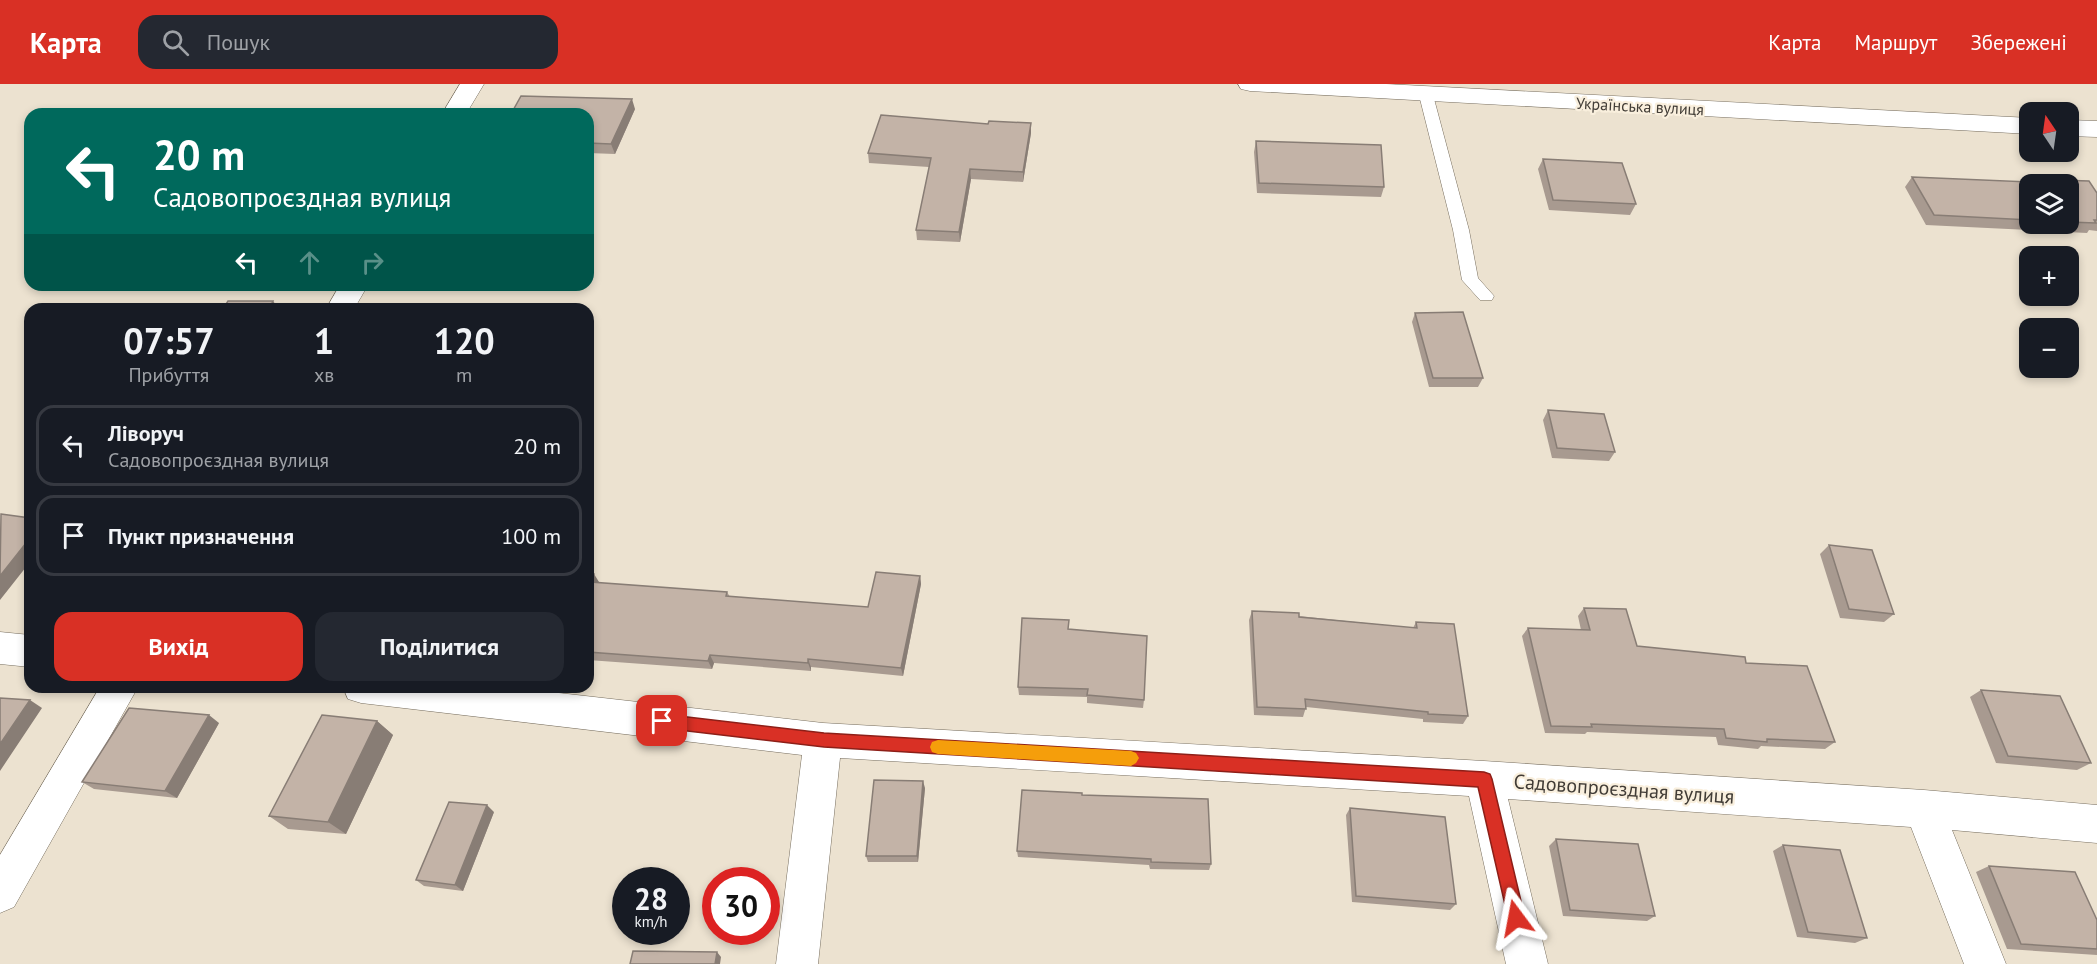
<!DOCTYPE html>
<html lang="uk">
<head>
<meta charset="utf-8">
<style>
  :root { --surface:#171b24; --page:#242831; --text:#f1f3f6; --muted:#9ea1a6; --line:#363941; --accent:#d93025 }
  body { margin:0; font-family:"PT Sans",sans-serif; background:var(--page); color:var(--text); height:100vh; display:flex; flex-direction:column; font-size:22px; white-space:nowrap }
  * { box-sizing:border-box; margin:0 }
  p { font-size:20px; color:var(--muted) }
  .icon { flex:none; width:33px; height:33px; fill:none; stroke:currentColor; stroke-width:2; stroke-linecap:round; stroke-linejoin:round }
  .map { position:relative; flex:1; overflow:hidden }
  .details { position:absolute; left:24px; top:219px; width:570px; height:390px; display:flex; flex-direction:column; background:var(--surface); border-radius:18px; box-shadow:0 3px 9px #0003 }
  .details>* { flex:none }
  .hud { position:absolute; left:24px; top:24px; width:570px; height:183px; border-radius:18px; box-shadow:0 3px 9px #0003; background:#00695c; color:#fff; overflow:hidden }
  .needle { width:39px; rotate:347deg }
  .tools { position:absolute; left:2019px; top:18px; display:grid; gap:12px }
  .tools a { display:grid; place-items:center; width:60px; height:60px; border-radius:12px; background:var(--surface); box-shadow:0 3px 9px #0003; font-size:30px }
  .speed { position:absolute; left:612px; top:783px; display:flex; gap:12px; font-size:30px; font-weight:700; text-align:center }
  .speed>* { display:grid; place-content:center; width:78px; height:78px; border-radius:50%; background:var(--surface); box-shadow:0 3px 9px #0003; line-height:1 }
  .speed small { font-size:15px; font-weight:400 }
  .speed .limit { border:9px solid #d22; background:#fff; color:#111 }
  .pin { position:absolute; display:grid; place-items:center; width:51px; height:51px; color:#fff; margin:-26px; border-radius:12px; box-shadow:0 3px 9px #0006 }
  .me { position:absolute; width:66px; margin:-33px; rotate:347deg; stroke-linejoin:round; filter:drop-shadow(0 0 4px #0008) }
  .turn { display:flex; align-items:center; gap:21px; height:126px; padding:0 30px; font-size:27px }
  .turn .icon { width:78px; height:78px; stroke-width:2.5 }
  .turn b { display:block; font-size:42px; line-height:51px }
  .lanes { display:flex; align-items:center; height:57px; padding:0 30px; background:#0003; justify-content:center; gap:30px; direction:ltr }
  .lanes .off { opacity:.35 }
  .eta { display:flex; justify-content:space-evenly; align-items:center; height:102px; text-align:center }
  .eta b { font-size:36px; font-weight:600; line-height:42px }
  .action { display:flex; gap:12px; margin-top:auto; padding:12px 30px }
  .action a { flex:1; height:69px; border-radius:18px; background:var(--accent); color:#fff; font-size:24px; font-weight:600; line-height:69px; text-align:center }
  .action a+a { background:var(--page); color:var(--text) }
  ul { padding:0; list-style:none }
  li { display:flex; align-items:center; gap:18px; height:81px; margin:0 12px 9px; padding:0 18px; border:3px solid var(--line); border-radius:18px }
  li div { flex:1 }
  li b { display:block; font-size:22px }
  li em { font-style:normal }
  header { display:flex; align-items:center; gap:36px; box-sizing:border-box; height:84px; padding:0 30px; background:var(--accent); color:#fff }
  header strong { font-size:28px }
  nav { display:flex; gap:33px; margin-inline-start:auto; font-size:21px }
  .search { width:420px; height:54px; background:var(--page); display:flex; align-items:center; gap:15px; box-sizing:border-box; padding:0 21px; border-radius:18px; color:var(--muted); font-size:22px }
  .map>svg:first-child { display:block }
</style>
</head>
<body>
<header>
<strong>Карта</strong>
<div class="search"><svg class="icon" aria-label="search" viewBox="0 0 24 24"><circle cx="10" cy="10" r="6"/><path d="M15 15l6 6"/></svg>Пошук</div>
<nav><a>Карта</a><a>Маршрут</a><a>Збережені</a></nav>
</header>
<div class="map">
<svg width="2097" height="880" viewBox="0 0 2097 880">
  <rect width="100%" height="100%" fill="#ece2d0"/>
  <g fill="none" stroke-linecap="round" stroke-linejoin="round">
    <!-- lane casing -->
    <g stroke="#776e5f" stroke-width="1">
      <path id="lane" d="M 1426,7 L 1433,11 L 1469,146 L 1478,194 L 1494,212 L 1492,216 L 1480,216 L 1462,196 L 1453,146 L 1419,11 Z"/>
    </g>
    <!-- street casing -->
    <g stroke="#776e5f" stroke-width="1">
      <path id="street" d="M 460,0 L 484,0 L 466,30 L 442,30 Z
        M 1238,0 L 1386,0 L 2030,34 L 2030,50 L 1250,7 L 1241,5 Z
        M 2068,36 L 2097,37 L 2097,53 L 2068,52 Z
        M 340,201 L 368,201 L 354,225 L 326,225 Z
        M 0,548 L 30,551 L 30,583 L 0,580 Z
        M 100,603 L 138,603 L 14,823 L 0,829 L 0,771 Z
        M 343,603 L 506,603 L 823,639 L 1484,677 L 1924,706 L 2097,721 L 2097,759 L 1952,746 L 2006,880 L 1964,880 L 1911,743 L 1508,715 L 1548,880 L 1506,880 L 1469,712 L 840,674 L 818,880 L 776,880 L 802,671 L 361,619 L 348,615 Z"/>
    </g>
    <!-- lane -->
    <use href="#lane" fill="#fff" fill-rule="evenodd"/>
    <!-- street -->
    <use href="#street" fill="#fff" fill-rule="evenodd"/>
  </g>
  <!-- wall -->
  <path fill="#a89a90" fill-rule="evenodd" d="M 635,25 L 615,70 L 588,69 L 588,30 Z
    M 1031,49 L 1023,98 L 971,95 L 960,158 L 917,156 L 916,146 L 929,83 L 869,79 L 868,69 Z
    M 1256,57 L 1384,103 L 1381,113 L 1257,109 L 1254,68 Z
    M 1543,75 L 1636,120 L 1630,131 L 1549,126 L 1538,85 Z
    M 1912,93 L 2024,98 L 2027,95 L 2089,97 L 2097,109 L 2097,147 L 2089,146 L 2087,149 L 1926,141 L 1905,103 ZM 2030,100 L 2068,100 L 2068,140 L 2030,140 Z
    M 1415,229 L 1483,294 L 1478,303 L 1429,303 L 1412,238 Z
    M 1548,326 L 1615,368 L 1609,377 L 1552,374 L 1543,336 Z
    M 1829,461 L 1894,530 L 1884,538 L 1840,534 L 1820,470 Z
    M 588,489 L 599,499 L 727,508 L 730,513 L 868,523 L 920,492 L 921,500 L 903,592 L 811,583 L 811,587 L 714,579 L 712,585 L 588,576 Z
    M 1584,524 L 1637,562 L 1746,579 L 1835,658 L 1825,665 L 1761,662 L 1758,665 L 1718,661 L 1716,653 L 1587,648 L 1585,650 L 1545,649 L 1522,552 L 1528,544 L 1581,546 L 1578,532 Z
    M 1252,527 L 1413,544 L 1416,538 L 1468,632 L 1463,640 L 1423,638 L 1423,635 L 1306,623 L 1303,633 L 1254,631 L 1249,536 Z
    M 1069,545 L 1144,616 L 1143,624 L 1087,619 L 1087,613 L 1019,611 L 1018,603 Z
    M 1981,606 L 2091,679 L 2077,686 L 1996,679 L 1970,613 Z
    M 377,637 L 393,651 L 346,750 L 288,745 L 269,732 Z
    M 219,639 L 177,714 L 94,705 L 82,698 Z
    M 925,704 L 918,778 L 868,778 L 866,772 Z
    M 1082,711 L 1211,780 L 1209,786 L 1150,785 L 1149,781 L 1018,773 L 1017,767 Z
    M 1350,724 L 1456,820 L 1450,826 L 1352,818 L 1346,731 Z
    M 494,728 L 463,807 L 424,802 L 416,796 Z
    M 1556,755 L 1655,832 L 1647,837 L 1563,832 L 1549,762 Z
    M 1783,761 L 1867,854 L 1855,859 L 1797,853 L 1773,767 Z
    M 1989,782 L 2097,836 L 2097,871 L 2007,865 L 1976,788 Z"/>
  <!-- shaded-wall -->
  <path fill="#887d75" d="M 632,15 L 635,25 L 615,70 L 611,60 Z
    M 1031,39 L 1031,49 L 1023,98 L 1023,88 Z
    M 970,85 L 971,95 L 960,158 L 959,148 Z
    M 273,217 L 279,225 L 269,225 Z
    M 30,454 L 30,478 L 0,516 L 0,492 Z
    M 594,490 L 599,498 L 591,498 Z
    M 920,492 L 921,500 L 903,592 L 901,584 Z
    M 710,571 L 714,579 L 712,585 L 708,577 Z
    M 808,575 L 811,583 L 811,587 L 808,579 Z
    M 30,616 L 42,624 L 0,687 L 0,660 Z
    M 209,631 L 219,639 L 177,714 L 165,707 Z
    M 377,637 L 393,651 L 346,750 L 328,738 Z
    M 923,697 L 925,704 L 918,778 L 917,772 Z
    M 487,721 L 494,728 L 463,807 L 455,801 Z
    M 717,868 L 721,873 L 720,880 L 715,880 Z"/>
  <!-- building -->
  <path fill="#c3b3a7" stroke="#887d75" stroke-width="1.5" d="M 521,12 L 632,15 L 611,60 L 588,59 L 588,30 L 511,30 Z
    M 881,31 L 988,40 L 989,37 L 1031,39 L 1023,88 L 970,85 L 959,148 L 916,146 L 931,74 L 868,69 Z
    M 1256,57 L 1381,61 L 1384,103 L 1259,99 Z
    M 1543,75 L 1622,79 L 1636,120 L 1553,116 Z
    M 1912,93 L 2029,98 L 2027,95 L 2089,97 L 2097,109 L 2097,136 L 2094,136 L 2096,139 L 2068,138 L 2068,100 L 2030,100 L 2030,136 L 1934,131 Z
    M 228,217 L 273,217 L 269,225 L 223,225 Z
    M 1463,228 L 1483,294 L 1433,294 L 1415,229 Z
    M 1548,326 L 1604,330 L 1615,368 L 1557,364 Z
    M 1,430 L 30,434 L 30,454 L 0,492 Z
    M 1829,461 L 1872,466 L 1894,530 L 1849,525 Z
    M 876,488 L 920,492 L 901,584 L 808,575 L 808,579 L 710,571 L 708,577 L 588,568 L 588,489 L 594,490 L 591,498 L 727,508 L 726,512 L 868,523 Z
    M 1584,524 L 1626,525 L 1637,562 L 1745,573 L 1746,579 L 1807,582 L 1835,658 L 1767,655 L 1767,658 L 1726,654 L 1724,645 L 1591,640 L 1592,643 L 1551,642 L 1528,544 L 1590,546 Z
    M 1252,527 L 1299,529 L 1299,533 L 1417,544 L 1416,538 L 1454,540 L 1468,632 L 1428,630 L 1428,628 L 1305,615 L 1306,625 L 1257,623 Z
    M 1022,534 L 1069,536 L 1068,545 L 1147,552 L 1144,616 L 1087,611 L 1088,605 L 1018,603 Z
    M 1981,606 L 2060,612 L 2091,679 L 2008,672 Z
    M 0,614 L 30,616 L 0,660 Z
    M 129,624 L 209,631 L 165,707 L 82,698 Z
    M 322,631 L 377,637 L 328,738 L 269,732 Z
    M 874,696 L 923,697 L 917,772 L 866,772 Z
    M 1022,706 L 1082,709 L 1082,711 L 1208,715 L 1211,780 L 1151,778 L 1151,775 L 1017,767 Z
    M 449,718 L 487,721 L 455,801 L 416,796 Z
    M 1350,724 L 1445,733 L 1456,820 L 1356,812 Z
    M 1556,755 L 1638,760 L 1655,832 L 1570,826 Z
    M 1783,761 L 1840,766 L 1867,854 L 1808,848 Z
    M 1989,782 L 2075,788 L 2097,836 L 2097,865 L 2021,860 Z
    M 633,867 L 717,868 L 715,880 L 630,880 Z"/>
  <!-- route -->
  <path fill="#d93025" stroke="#8d1f18" stroke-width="1.5" d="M 662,630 L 824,649 L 1484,688 L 1490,690 L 1492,695 L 1525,834 L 1522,840 L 1516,842 L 1511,840 L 1508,834 L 1478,703 L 824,663 L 662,644 L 656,642 L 654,637 L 656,632 Z"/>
  <!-- slow -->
  <path fill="#f59e0b" d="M 938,656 L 1131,667 L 1136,669 L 1139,674 L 1136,679 L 1131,682 L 938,670 L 932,668 L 930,663 L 932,658 Z"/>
  <g text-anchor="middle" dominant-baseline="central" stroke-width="4.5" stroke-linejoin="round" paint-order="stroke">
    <!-- far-street labels -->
    <g font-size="16" fill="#413c36" stroke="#f9efdd">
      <text transform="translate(1640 22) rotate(3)">Українська вулиця</text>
    </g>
    <!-- street labels -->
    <g font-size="20" fill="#413c36" stroke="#f9efdd">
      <text transform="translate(1624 705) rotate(4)">Садовопроєздная вулиця</text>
    </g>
  </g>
</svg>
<div class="tools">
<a><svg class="needle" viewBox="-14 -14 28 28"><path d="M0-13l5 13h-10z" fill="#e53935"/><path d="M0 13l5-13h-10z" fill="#9ea1a6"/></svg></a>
<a><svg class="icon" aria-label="layers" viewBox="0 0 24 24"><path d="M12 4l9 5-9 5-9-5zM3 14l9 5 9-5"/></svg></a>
<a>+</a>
<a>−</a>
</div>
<div class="speed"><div>28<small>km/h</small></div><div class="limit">30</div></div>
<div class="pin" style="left:662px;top:637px;background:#d93025"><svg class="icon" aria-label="arrive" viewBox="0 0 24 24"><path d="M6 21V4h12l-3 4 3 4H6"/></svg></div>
<svg class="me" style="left:1516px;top:834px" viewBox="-20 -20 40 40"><path d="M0-17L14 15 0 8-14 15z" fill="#d93025" stroke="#fff" stroke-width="4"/></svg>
<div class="hud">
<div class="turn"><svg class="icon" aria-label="left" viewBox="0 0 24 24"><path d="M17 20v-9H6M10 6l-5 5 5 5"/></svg><div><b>20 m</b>Садовопроєздная вулиця</div></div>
<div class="lanes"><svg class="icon" aria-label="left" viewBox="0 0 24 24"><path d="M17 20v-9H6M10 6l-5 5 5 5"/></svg><svg class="icon off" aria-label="ahead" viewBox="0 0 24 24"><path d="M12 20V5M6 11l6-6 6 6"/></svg><svg class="icon off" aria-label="right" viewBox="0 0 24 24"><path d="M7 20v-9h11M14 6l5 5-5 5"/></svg></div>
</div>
<section class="details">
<div class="eta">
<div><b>07:57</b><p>Прибуття</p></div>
<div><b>1</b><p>хв</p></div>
<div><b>120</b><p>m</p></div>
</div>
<ul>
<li><svg class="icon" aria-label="left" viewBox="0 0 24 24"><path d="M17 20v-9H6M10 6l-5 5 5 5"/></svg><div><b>Ліворуч</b><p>Садовопроєздная вулиця</p></div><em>20 m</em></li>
<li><svg class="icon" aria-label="arrive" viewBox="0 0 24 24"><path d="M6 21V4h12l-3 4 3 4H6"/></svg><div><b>Пункт призначення</b></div><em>100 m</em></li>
</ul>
<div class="action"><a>Вихід</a><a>Поділитися</a></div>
</section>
</div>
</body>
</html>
